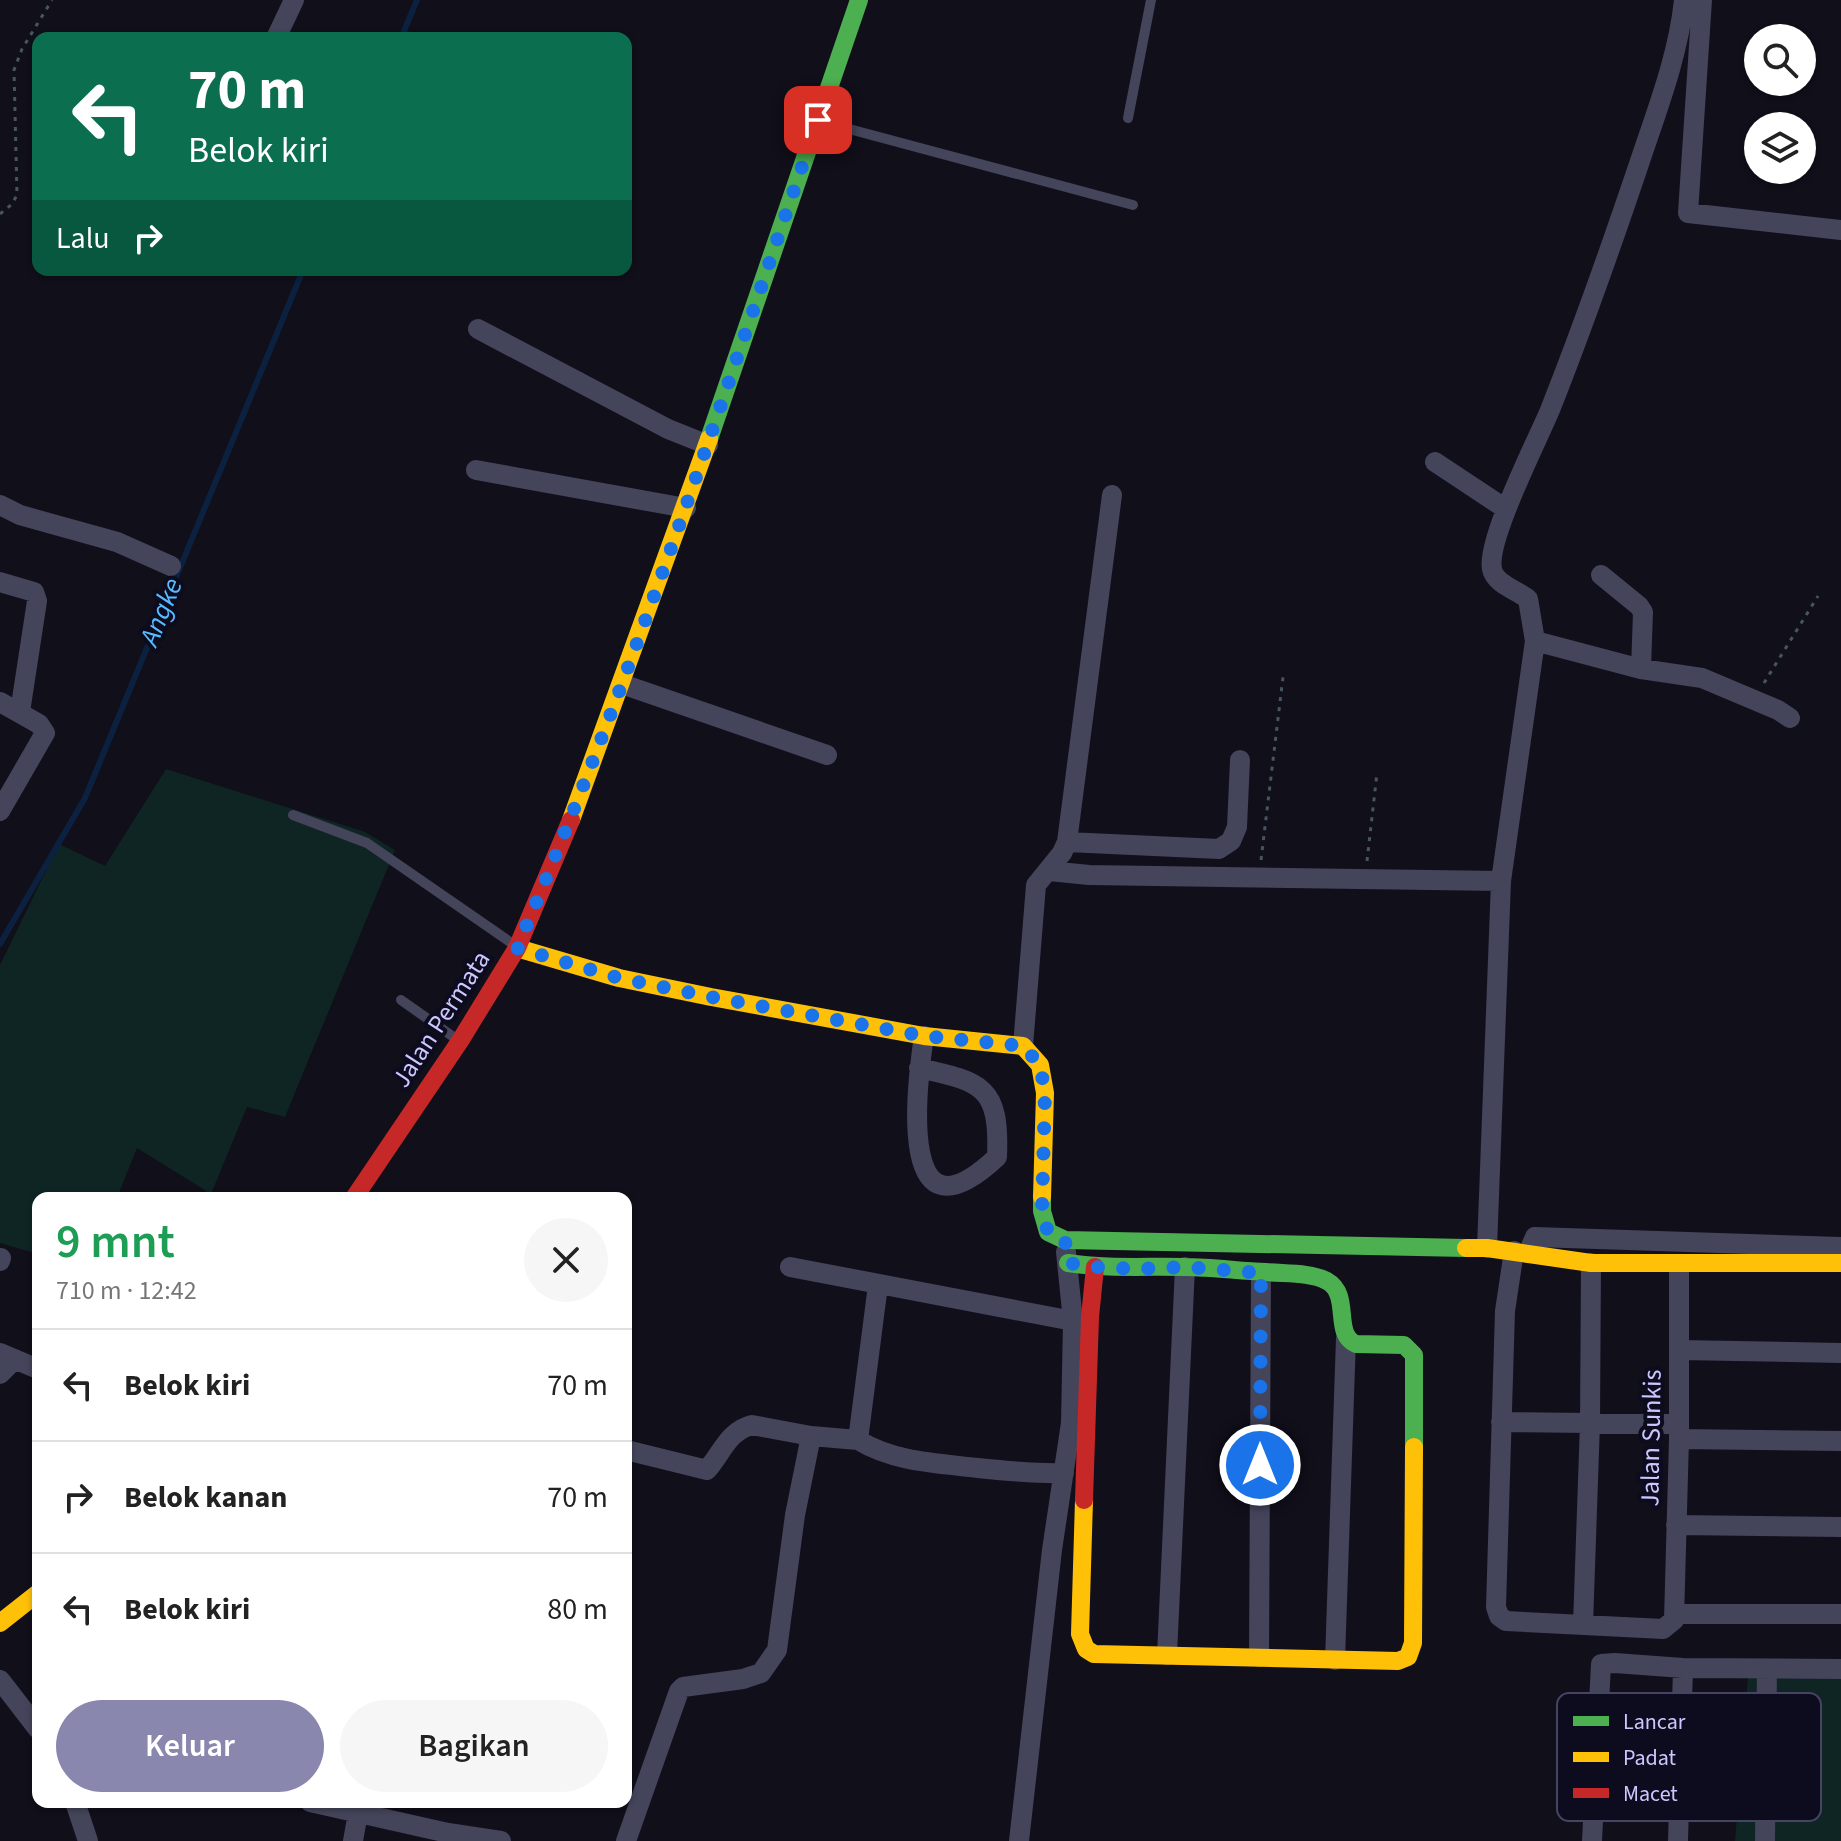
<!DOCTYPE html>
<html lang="id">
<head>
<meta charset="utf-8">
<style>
  :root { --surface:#fff; --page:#f6f6f6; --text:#222; --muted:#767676; --line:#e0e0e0; --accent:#8a87af }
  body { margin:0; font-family:"Source Sans 3",sans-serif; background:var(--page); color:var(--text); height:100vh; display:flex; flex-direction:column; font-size:30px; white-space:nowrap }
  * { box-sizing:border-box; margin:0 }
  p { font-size:26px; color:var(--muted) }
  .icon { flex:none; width:44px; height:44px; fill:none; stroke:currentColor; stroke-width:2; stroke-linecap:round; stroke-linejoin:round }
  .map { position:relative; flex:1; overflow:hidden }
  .details { position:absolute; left:32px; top:1192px; width:600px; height:616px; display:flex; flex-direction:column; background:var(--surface); border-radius:16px; box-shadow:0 2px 6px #0004 }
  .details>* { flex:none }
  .top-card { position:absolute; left:32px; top:32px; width:600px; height:244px; border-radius:16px; box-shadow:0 2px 6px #0004; background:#0b6e4f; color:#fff; overflow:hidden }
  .fabs { position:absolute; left:1744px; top:24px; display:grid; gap:16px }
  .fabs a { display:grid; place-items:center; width:72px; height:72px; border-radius:50%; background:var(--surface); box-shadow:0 2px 6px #0004; font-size:40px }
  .pin { position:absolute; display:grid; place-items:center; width:68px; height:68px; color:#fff; margin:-34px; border-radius:16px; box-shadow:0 4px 12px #0006 }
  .me { position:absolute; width:88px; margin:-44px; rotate:0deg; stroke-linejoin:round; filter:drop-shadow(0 0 6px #0008) }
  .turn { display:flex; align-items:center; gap:28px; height:168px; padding:0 24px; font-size:36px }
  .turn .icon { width:104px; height:104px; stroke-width:2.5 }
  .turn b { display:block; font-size:56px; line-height:68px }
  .then { display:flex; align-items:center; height:76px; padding:0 24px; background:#0003; gap:16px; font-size:30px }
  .round { display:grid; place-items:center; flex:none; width:84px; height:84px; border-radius:42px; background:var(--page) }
  .overview { display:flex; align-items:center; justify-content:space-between; height:136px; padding:0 24px }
  h1 { font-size:48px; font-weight:600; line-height:60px; color:#1e9e55 }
  .action { display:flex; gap:16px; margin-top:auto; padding:16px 24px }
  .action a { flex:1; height:92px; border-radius:48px; background:var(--accent); color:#fff; font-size:32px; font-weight:600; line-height:92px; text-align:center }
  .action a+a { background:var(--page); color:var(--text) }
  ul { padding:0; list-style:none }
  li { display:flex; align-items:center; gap:24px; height:112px; padding:0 24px; border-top:2px solid var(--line) }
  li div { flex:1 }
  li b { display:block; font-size:30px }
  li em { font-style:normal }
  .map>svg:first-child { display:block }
</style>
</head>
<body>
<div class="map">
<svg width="1841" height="1841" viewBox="0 0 1841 1841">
  <rect width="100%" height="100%" fill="#100f1a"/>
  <!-- green -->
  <path fill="#0e2524" d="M 166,769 L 365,832 L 395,850 L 285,1117 L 247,1107 L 211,1194 L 137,1148 L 117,1198 L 38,1198 L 38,1254 L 0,1243 L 0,965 L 59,844 L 105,866 Z
    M 1749,1664 L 1841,1671 L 1841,1841 L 1735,1841 Z"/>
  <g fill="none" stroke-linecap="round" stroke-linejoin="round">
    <!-- stream -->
    <path stroke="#0b213f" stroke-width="6" d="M 401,38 L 417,0
      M 0,944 L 85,798 L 303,270"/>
    <!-- path -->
    <path stroke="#455561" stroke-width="3" stroke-dasharray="4 6" stroke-linecap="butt" d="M 0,214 L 12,204 L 17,195 L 14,70 L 22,49 L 52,0
      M 1764,683 L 1818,596
      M 1261,860 L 1283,677
      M 1367,861 L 1377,773"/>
    <!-- lane -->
    <path stroke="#44445b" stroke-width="10" d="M 1128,118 L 1151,0
      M 823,122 L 1133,205
      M 293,815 L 367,843 L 513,944
      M 401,1000 L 455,1038"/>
    <!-- street -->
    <path stroke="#44445b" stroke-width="20" d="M 1702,0 L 1688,213 L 1841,230
      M 276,38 L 294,0
      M 478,329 L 668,429 L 708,445
      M 1435,462 L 1506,509
      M 476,470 L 686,508
      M 0,505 L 20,515 L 117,542 L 171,566
      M 1601,575 L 1639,606 L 1643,612 L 1641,669
      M 0,582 L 34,592 L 37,601 L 20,712
      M 1535,641 L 1641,669 L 1702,678 L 1778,710 L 1790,718
      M 622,684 L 827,755
      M 0,702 L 39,724 L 45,733 L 0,811
      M 1067,842 L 1219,849 L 1231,841 L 1237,827 L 1240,760
      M 1049,871 L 1089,875 L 1501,881
      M 1023,1046 L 1036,885 L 1062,853 L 1067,842 L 1112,495
      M 919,1068 C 982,1082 1000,1086 997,1157 C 897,1251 916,1090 924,1036
      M 1487,1248 L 1501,881 L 1535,641 L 1528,599 C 1517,590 1495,584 1492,569 C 1486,541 1537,441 1550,410 C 1582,329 1611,247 1639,164 C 1657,110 1678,57 1684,0
      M 1514,1251 L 1505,1311 L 1496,1607 L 1499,1616 L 1506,1621 L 1663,1629 L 1674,1620 L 1679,1439 L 1679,1264
      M 1528,1253 L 1535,1237 L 1841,1247
      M 0,1261 L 1,1258
      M 790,1267 L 1073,1321
      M 878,1285 L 858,1440 C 894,1462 936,1463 978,1468 C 1007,1471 1035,1474 1064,1473
      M 1679,1350 L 1841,1353
      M 0,1353 L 38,1369
      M 0,1374 L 15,1359
      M 1501,1422 L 1679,1424
      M 1679,1439 L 1841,1441
      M 626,1450 L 707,1470 C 722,1453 728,1431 752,1425 L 811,1436 L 858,1440
      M 1676,1525 L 1841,1527
      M 1675,1614 L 1841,1614
      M 1583,1625 L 1590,1423 L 1591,1263
      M 1167,1655 L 1185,1267
      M 1259,1657 L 1261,1273
      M 1335,1660 L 1346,1338
      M 0,1680 L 38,1729
      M 75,1802 L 88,1841
      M 310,1802 L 448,1833 L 501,1841
      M 353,1841 L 358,1813
      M 626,1841 L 679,1691 L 683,1687 L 743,1679 L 761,1673 L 777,1650 L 795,1515 L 811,1436
      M 1019,1841 L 1052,1550 L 1071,1423 L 1073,1321 L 1066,1252
      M 1592,1841 L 1601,1664 L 1615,1663 L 1683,1668 L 1841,1669
      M 1678,1841 L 1683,1668
      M 1765,1841 L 1767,1669"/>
    <!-- fast -->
    <path stroke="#4caf50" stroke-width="18" d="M 709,439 L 859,0
      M 1042,1197 L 1042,1211 L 1048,1232 L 1065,1240 L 1466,1248
      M 1068,1263 C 1108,1269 1145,1266 1185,1267 C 1212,1267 1239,1271 1266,1272 C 1284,1274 1310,1272 1327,1281 C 1352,1295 1332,1334 1356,1344 L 1404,1345 L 1414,1355 L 1414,1447"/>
    <!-- slow -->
    <path stroke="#ffc107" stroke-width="18" d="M 571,820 L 709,439
      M 517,948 L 619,978 L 711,997 L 924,1036 L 1023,1046 L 1040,1065 L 1045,1093 L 1042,1197
      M 1466,1248 L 1487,1248 L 1591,1263 L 1841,1263
      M 1084,1500 L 1080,1634 L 1086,1649 L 1094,1654 L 1398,1661 L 1408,1657 L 1413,1643 L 1414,1447
      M 0,1623 L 38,1593"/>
    <!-- jam -->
    <path stroke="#c62828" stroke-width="18" d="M 354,1198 L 460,1041 L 517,948 L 571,820
      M 1084,1500 L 1090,1317 L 1095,1267"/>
  </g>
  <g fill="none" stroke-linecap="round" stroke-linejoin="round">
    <!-- route -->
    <path stroke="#1a73e8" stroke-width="14" stroke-dasharray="0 25.2" d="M 818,120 C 723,397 633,677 517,948 L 619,978 L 711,997 L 924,1036 L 1023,1046 L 1040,1065 L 1045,1093 L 1042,1211 C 1044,1228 1048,1235 1065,1240 L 1068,1263 L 1095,1267 L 1136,1269 L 1185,1267 L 1261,1273 L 1260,1465"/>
  </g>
  <g text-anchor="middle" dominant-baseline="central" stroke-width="8" stroke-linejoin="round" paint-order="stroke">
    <!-- street labels -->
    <g font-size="26" fill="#cbc8ff" stroke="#0d0b1e">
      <text transform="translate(441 1019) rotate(-57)">Jalan Permata</text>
      <text transform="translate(1651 1438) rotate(-89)">Jalan Sunkis</text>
    </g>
    <!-- water labels -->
    <g font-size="28" font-style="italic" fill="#56bbff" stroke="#0d0b1e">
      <text transform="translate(161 612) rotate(-68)">Angke</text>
    </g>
  </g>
  <!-- legend -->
  <rect x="1557" y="1693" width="264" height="128" rx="12" fill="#0d0b1e" stroke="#464462" stroke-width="2"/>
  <rect x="1573" y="1716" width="36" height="10" fill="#4caf50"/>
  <rect x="1573" y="1752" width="36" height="10" fill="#ffc107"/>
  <rect x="1573" y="1788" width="36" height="10" fill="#c62828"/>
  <g font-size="22" fill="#cbc8ff">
    <text x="1623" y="1729">Lancar</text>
    <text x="1623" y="1765">Padat</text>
    <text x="1623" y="1801">Macet</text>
  </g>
</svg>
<div class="fabs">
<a><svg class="icon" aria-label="search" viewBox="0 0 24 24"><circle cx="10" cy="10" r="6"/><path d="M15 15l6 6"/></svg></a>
<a><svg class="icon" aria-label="layers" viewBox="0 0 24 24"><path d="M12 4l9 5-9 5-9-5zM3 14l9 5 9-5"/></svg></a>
</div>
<div class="pin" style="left:818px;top:120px;background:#d93025"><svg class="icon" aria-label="arrive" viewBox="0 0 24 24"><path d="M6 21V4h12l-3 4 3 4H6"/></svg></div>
<svg class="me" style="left:1260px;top:1465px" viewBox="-20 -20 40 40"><circle r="17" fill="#1a73e8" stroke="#fff" stroke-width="3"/><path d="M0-11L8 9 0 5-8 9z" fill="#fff"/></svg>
<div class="top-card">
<div class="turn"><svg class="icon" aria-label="left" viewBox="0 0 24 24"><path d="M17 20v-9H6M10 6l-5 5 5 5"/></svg><div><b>70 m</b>Belok kiri</div></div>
<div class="then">Lalu<svg class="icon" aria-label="right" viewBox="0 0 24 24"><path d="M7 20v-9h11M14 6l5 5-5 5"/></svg></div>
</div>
<section class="details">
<div class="overview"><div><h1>9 mnt</h1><p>710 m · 12:42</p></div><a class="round"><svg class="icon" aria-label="close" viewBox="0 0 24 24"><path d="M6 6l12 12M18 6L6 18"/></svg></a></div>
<ul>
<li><svg class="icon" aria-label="left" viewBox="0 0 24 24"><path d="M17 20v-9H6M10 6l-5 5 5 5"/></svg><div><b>Belok kiri</b></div><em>70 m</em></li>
<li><svg class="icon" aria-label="right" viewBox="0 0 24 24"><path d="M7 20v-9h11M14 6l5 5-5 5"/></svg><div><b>Belok kanan</b></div><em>70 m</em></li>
<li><svg class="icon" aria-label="left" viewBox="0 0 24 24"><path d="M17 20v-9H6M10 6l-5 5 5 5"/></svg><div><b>Belok kiri</b></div><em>80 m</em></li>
</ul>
<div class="action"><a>Keluar</a><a>Bagikan</a></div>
</section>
</div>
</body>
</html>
